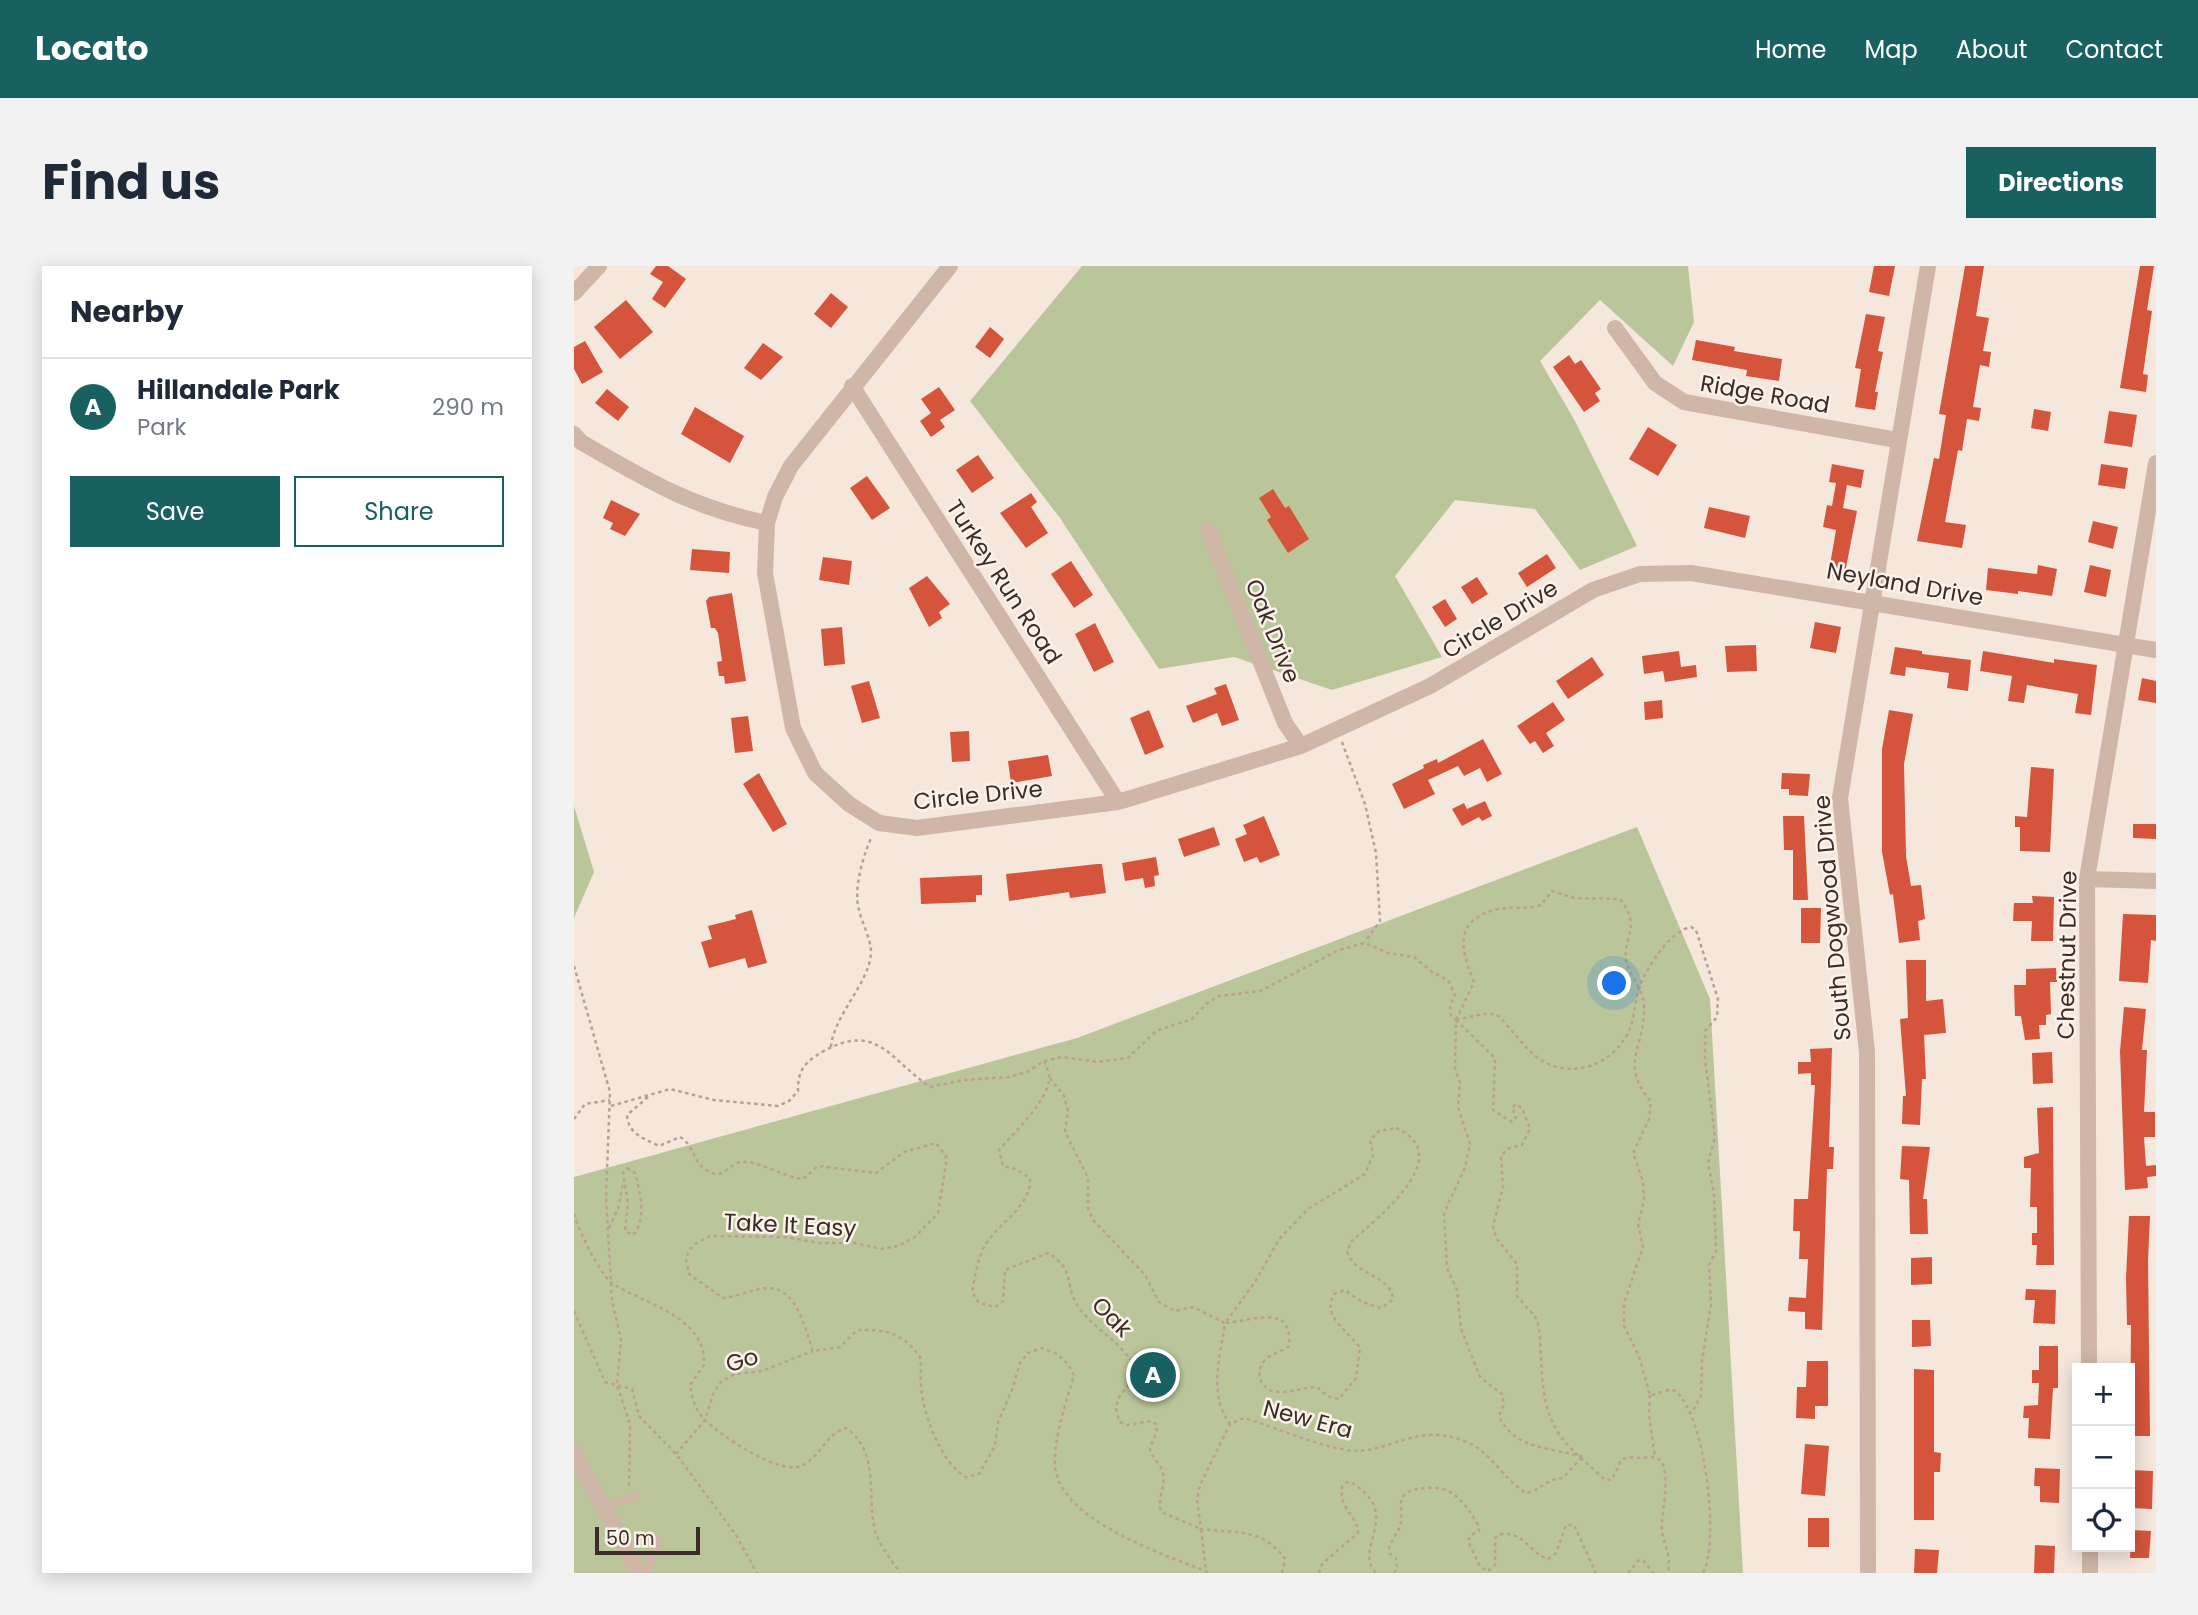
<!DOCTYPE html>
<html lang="en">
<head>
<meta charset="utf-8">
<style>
	:root { --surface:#fff; --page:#f2f2f3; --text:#1f2937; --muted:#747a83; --line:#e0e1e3; --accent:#186160 }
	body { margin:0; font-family:Poppins,sans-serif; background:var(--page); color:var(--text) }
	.controls { position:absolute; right:21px; bottom:21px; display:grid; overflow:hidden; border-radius:0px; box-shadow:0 4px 18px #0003 }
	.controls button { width:63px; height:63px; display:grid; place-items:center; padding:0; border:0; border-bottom:2px solid var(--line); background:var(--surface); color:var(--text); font:35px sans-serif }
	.scale { position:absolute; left:21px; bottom:18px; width:105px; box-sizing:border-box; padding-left:7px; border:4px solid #3a2c28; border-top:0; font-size:19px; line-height:24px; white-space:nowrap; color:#3a2c28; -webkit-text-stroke:5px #fcf2e9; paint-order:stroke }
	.you { position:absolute; left:1041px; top:718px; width:24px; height:24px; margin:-18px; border:5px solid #fff; border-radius:50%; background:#1a73e8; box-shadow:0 0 0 10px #1a73e833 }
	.badge { display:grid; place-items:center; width:46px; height:46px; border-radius:50%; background:var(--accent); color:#fff; font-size:23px; font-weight:700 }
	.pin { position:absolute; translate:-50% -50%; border:4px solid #fff; box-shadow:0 2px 7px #0006 }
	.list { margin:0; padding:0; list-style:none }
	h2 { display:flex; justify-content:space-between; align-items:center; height:91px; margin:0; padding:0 28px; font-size:30px }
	h2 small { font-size:23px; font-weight:400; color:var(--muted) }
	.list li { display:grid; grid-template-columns:46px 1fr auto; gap:21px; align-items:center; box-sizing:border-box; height:98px; padding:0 28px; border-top:2px solid var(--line) }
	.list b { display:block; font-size:26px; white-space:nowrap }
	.list p { margin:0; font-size:23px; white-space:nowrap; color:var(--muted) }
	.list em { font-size:23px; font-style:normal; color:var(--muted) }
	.actions { display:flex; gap:14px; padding:21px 28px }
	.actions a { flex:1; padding:16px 0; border:2px solid var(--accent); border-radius:0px; text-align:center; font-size:24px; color:var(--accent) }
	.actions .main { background:var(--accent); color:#fff }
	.icon { flex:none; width:38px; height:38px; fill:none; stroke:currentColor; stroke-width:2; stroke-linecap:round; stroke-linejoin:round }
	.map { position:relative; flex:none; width:1582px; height:1307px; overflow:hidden; border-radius:0px }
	header { display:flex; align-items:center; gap:42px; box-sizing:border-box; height:98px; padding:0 35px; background:var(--accent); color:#fff }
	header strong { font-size:33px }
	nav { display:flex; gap:38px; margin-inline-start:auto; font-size:24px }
	.intro { display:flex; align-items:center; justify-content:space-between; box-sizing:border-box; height:168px; padding:0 42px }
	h1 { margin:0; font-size:49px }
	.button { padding:18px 32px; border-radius:0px; background:var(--accent); color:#fff; font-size:24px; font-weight:700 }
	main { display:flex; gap:42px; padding:0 42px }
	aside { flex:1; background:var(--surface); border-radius:0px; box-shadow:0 4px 18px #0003 }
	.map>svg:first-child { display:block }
	.green { fill:#bac69a }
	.building { fill:#d4553b }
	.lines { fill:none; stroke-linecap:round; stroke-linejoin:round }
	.path { stroke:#bb9f90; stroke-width:2.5; stroke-dasharray:3.5 3.5; stroke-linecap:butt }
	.service { stroke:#cfb6a6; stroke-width:8 }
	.minor { stroke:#cfb6a6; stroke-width:16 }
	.labels { text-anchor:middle; stroke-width:5; stroke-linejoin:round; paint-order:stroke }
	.street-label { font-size:23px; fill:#3a2c28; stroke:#fcf2e9 }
</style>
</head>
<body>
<header>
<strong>Locato</strong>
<nav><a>Home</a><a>Map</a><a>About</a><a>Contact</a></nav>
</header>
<div class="intro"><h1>Find us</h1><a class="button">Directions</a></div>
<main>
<aside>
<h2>Nearby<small></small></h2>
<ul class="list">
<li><span class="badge">A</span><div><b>Hillandale Park</b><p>Park</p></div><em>290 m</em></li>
</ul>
<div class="actions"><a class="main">Save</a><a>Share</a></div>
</aside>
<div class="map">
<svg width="1582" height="1307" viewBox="0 0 1582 1307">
	<rect width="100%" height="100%" fill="#f5e7dc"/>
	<path class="green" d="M508 0H1114L1120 56 1099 100 1026 34 966 95 1001 155 1063 280 1006 304 961 243 881 234 821 310 868 391 758 424 660 391 585 403 486 252 396 135Z
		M0 540 20 606 0 652Z
		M1063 561 1136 733 1169 1307H0V911L503 772Z"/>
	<path class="building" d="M82 0H94L112 13 91 42 78 33 89 16 76 8Z
		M1300 0H1321L1315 30 1295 26Z
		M1391 0H1410L1402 50 1415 52 1409 85 1417 86 1415 101 1406 99 1399 141 1407 142 1405 155 1393 153 1388 185 1384 184 1371 256 1392 259 1388 282 1343 275 1360 192 1365 193 1372 149 1365 148Z
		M1566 0H1580L1573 44 1578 45 1569 108 1574 109 1572 126 1546 122Z
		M257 27 274 41 257 62 240 48Z
		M52 34 79 66 46 93 20 61Z
		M1292 48 1311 51 1304 85 1309 86 1301 126H1304L1301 144 1281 141 1287 103 1281 102Z
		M416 61 430 73 416 92 401 81Z
		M1122 74 1161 81 1160 85 1208 93 1205 115 1172 110 1173 104 1118 94Z
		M11 75 29 106 8 118 0 103V81Z
		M189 77 209 91 187 114 170 102Z
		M995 89 1001 98 1007 94 1027 123 1021 127 1026 135 1010 146 979 101Z
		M365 121 381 144 366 154 371 161 357 171 346 155 357 147 347 133Z
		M33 123 55 141 44 155 21 137Z
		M121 141 170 170 156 197 107 168Z
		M1460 143 1477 146 1474 165 1457 162Z
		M1535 145 1563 149 1558 181 1530 177Z
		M1074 161 1103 179 1084 210 1055 193Z
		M404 189 420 212 398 227 382 204Z
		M1258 198 1290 204 1287 222 1273 219 1269 242 1283 245 1270 312 1257 310 1259 299H1256L1262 264 1249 261 1253 239 1258 240 1262 217 1255 216Z
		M1527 198 1554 202 1551 223 1524 219Z
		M293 210 316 242 298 254 276 222Z
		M699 223 711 242 715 240 735 273 714 287 693 254 697 251 685 232Z
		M457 227 463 236 457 241 474 267 452 282 426 247Z
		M37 234 66 248 51 270 36 263 39 257 29 252Z
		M1135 241 1176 250 1171 272 1130 262Z
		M1519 255 1544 261 1539 283 1514 276Z
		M118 283 156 286 155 307 116 304Z
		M973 288 982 302 953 321 944 307Z
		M249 291 278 295 275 319 245 314Z
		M497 295 519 329 500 342 477 308Z
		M1464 299 1483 303 1478 330 1444 325V328L1412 324 1414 302 1463 308Z
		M1516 299 1537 304 1532 331 1510 326Z
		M353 310 376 338 365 346 368 352 355 361 335 322Z
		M903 311 914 328 898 338 887 321Z
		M158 327 172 415 151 418 150 410H145L143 396 148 395 144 367 141 362H137L132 335 135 331Z
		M871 333 883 353 871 361 858 341Z
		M1241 356 1267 361 1262 387 1236 382Z
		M521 357 540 396 520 406 501 368Z
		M268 361 271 398 250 400 247 363Z
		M1182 379 1183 405 1153 406 1151 380Z
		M1321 381 1348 385V388L1397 394 1394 425 1373 422 1375 407 1332 401 1331 410 1316 408Z
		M1105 385 1107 401 1122 399 1123 411 1091 416 1089 405 1070 408 1068 390Z
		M1409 385 1480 397V393L1523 399 1517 449 1501 447 1504 428 1453 419 1450 437 1434 435 1438 410 1406 405Z
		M1018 391 1030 409 994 433 982 415Z
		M1568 412 1582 415V437L1564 434Z
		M295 415 306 452 288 457 277 420Z
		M652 418 665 454 648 460 643 447 619 457 612 440 643 428 640 422Z
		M1088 434 1089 452 1071 454 1070 436Z
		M979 436 991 454 972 467 980 480 969 487 961 475 956 478 943 460Z
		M575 444 590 481 571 489 556 452Z
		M1315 444 1339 448 1330 498 1332 590 1337 620 1347 619 1351 653 1344 655 1346 674 1325 677 1319 628 1316 629 1308 586V483Z
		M174 450 179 485 161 487 157 452Z
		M395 465 396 495 378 496 376 466Z
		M909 473 928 508 913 516 906 502 890 510 884 500 854 514 861 528 830 543 818 518 850 502 849 499 863 493 864 497Z
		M474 489 478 510 437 517 434 495Z
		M1457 501 1480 503 1476 586 1446 585V561H1441V550L1453 551Z
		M185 507 213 558 199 566 169 518Z
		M1208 507 1236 508 1234 530 1215 529V523H1207Z
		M911 535 918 550 908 555 905 551 888 560 878 543 890 537 893 543Z
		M690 550 706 589 686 597 683 591 670 596 661 573 673 568 669 559Z
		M1209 550H1230L1234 634H1219V584H1210Z
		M1559 558H1582V573L1559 572Z
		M640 561 646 579 610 591 604 573Z
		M582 591 585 609 580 610 581 620 571 622 569 612 551 615 548 597Z
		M523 598H528L532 627 496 632 495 626 435 635 432 608Z
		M408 609V629H402V636L347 638 346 612Z
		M1458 630 1480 631 1479 675H1457L1458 655H1439L1440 637H1459Z
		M1227 642H1247L1246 677H1227Z
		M178 644 193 697 174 702 171 692 135 702 127 676 138 673 134 660 162 653 161 649Z
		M1549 648 1582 649V675L1577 674 1574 717 1545 715Z
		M1332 694H1352V735L1369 733 1372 767 1350 769 1352 813H1348L1346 859 1328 858 1329 830H1332L1326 753 1334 752Z
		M1482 702 1483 716H1476L1477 748 1472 749V759H1465L1466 773 1451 774 1447 750H1441L1440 719H1452V703Z
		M1550 741 1572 743 1568 784H1573L1570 846H1581V871H1570L1572 900 1582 899V910L1573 911 1574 922 1551 924 1546 785Z
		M1258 782 1255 881H1260L1259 903H1253L1248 1064 1231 1063V1046L1214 1045 1215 1031 1232 1032 1234 993H1225L1226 965H1219L1220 933H1234L1241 819H1237V807L1224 808V796H1237L1236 783Z
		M1478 786 1479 817 1459 818 1458 787Z
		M1479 841 1480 999H1462L1463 979H1458V967H1463V941H1456L1457 902H1450V891L1465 887 1463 842Z
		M1328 880 1356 881 1349 933H1353L1354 968H1336L1335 914 1326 913Z
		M1555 950H1576L1574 994 1576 1170H1556L1557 1059H1553L1552 1012Z
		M1358 991V1018L1337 1019V992Z
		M1452 1023 1482 1024 1481 1058 1459 1057 1461 1034H1451Z
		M1338 1054H1356L1357 1080 1338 1081Z
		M1465 1080H1484V1122H1479L1476 1173 1454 1172 1455 1152H1449L1450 1140 1464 1139 1465 1117H1458V1104H1465Z
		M1233 1095H1254V1140H1241V1153L1222 1152 1223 1121H1232Z
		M1340 1103 1360 1104V1186L1367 1187 1366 1206H1360V1254H1340Z
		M1231 1178 1255 1180 1251 1230 1227 1228Z
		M1461 1202 1486 1203 1485 1237 1466 1236V1220H1460Z
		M1556 1204 1579 1205 1578 1243 1557 1242Z
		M1234 1252H1255V1281H1234Z
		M1557 1264 1577 1265 1575 1292H1556Z
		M1461 1279 1481 1280 1480 1307H1460Z
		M1341 1283 1365 1284 1363 1307H1340Z"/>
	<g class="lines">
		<path class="path" d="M768 476 791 538 802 587 806 655 791 676
			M0 700 36 826 32 931 38 1035 47 1073 43 1119 56 1158 55 1222
			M882 754 900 716C887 684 878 654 924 643 938 640 953 644 967 639L978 625 1000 632 1046 633C1068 660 1049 671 1052 694 1055 710 1069 722 1070 739 1072 782 1044 796 1077 836L1075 853 1059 887 1069 915 1070 934 1064 958 1069 981 1050 1037V1060L1065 1090 1076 1129C1084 1129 1094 1121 1101 1125 1131 1146 1146 1276 1129 1307
			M882 754 908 748H922C938 762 950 783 967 794 998 813 1037 800 1054 767 1061 754 1060 735 1066 720 1073 701 1096 665 1117 661L1122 664 1144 733 1143 751 1131 765V793L1141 871 1134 897 1140 928 1142 985 1135 999 1137 1038 1128 1095 1127 1129 1118 1147
			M882 754 921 792 919 844 938 856 942 851 938 841 943 838 949 844 956 863 948 879 933 883 927 891 929 921 919 960 922 972 943 998V1030L962 1052 965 1062C969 1099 964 1139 987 1171 998 1186 1016 1199 1030 1213L1037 1214C1050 1194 1041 1190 1067 1192 1072 1192 1078 1190 1083 1192 1100 1200 1086 1251 1088 1265 1091 1284 1097 1286 1094 1307
			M257 781C260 748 296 717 297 686 297 673 288 657 285 644 279 623 289 590 298 570
			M470 795C472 799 475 806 475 811 476 833 439 868 425 884L429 900 442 903 456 912C457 943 422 957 409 983 403 997 401 1011 398 1026L405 1037 421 1041 429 1035 431 1004 474 987C501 1004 490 1014 502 1037 515 1060 546 1074 561 1101 559 1126 533 1128 546 1156L553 1159 577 1155 582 1158 583 1164 576 1183C578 1192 587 1198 589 1207 592 1221 583 1231 587 1246L627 1263 632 1305
			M476 812 490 830 494 845 491 866 514 912V943L520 955 571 1009 585 1036 601 1045 619 1041 651 1057C646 1092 634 1128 656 1158
			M74 831 53 849C54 868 69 872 85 880L106 871C120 879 119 896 132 904 148 915 153 900 166 896 182 893 211 912 229 913L244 900 302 907 330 886 362 877 373 892 364 947 341 971 324 980 307 983 281 977H245L212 971 136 970 121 978 115 985 112 993 115 1008 149 1032C164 1030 179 1023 193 1022 223 1021 231 1063 239 1085L266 1081 283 1064C312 1063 329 1067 346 1091 348 1101 346 1109 347 1119 348 1146 368 1199 392 1211L405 1208 421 1180 424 1156 438 1124 446 1097 454 1087 468 1082 483 1088 494 1098 500 1109C492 1138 480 1169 481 1198 483 1255 593 1289 636 1307
			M37 840 96 823 140 834 204 840 215 835 224 825C224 804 230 797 248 786 303 755 315 793 356 821L389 814 435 811 453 806 470 795 488 791 523 796 554 792 582 765 618 753 632 738 645 730 686 725 765 684 791 677 814 687 840 691 858 706 874 714 881 729 876 740 877 750 882 754 881 802 886 817 884 841 896 878 891 902 870 947 873 1002 883 1024 887 1063 906 1111 928 1128 930 1138 925 1150C942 1185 974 1180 1008 1191
			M0 853 11 838 36 834
			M822 862C885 890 802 953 778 975L773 985C779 1010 817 1008 819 1033L808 1042C793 1039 783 1034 771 1024L760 1028C747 1051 774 1064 786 1082L782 1112 765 1133 753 1130 743 1121C730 1121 717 1127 704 1126 686 1125 680 1106 691 1094 698 1087 708 1086 715 1080 720 1036 677 1055 651 1057L681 1016 706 972 734 943 791 908 799 889 796 874 805 865Z
			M53 902 61 907C66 925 73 954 59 969L51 965 54 937 49 906Z
			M0 948C4 963 27 1011 39 1018 71 1038 133 1051 130 1099L116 1119C118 1132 121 1144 131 1154 147 1170 205 1209 227 1200 247 1191 251 1168 272 1162 307 1187 292 1229 301 1264 304 1279 318 1294 326 1307
			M35 962 45 940 49 916
			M0 1045 31 1116 58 1123 65 1150 102 1188 162 1269 183 1307
			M1076 1129 1075 1149 1081 1191
			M102 1188 131 1154 140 1126 148 1115 161 1108 188 1105 239 1085
			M708 1307 711 1293C689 1262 661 1267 627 1263L623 1234 626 1219 656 1158 670 1152C704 1162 737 1178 773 1184 815 1190 842 1153 895 1177 917 1187 930 1214 952 1227 968 1224 969 1214 989 1212L1008 1191
			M745 1307 748 1298 784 1267C784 1249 765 1245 768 1221L773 1216C782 1217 785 1222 792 1228 819 1255 781 1285 802 1307
			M820 1307 823 1303 822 1292 816 1288 815 1281 827 1259V1233C833 1224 841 1223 851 1222 880 1219 890 1237 905 1260V1265L897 1269 894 1275 906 1301 914 1305 921 1299V1272L927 1268C951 1266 955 1287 974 1293L982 1287 992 1259H1000L1022 1307
			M1054 1307 1065 1294 1070 1295 1079 1307"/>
		<path class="service" d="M30 1241 63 1230
			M73 1307 84 1274"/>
		<path class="minor" d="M376 0 217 200 201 231 193 257 191 307 219 462 241 507 275 538 305 557 343 562 544 536 727 480 856 420 1019 324 1066 308 1117 307 1582 384
			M0 27 25 0
			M1041 62 1081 117 1110 136 1323 174
			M278 120 544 536
			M0 168 7 176C71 213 118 242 193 257
			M634 264 711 457 727 480
			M1513 613 1582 615
			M1515 1102 1513 613 1582 197
			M0 1187 65 1307
			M1516 1281V1307
			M1294 1307 1293 786 1266 532 1354 0"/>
	</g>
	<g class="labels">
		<g class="street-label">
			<text transform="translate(1191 128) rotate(10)" y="8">Ridge Road</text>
			<text transform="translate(430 316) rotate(57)" y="8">Turkey Run Road</text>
			<text transform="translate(1331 318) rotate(10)" y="8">Neyland Drive</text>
			<text transform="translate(926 353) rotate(-31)" y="8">Circle Drive</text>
			<text transform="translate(699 365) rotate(68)" y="8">Oak Drive</text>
			<text transform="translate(404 529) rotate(-6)" y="8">Circle Drive</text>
			<text transform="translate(1258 652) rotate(-95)" y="8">South Dogwood Drive</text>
			<text transform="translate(1493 689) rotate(-89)" y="8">Chestnut Drive</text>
			<text transform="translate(216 959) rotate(3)" y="8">Take It Easy</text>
			<text transform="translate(538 1051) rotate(45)" y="8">Oak</text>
			<text transform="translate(168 1094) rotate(-17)" y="8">Go</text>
			<text transform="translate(734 1153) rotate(15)" y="8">New Era</text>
		</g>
	</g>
</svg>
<div class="controls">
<button>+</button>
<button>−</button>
<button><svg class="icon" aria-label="locate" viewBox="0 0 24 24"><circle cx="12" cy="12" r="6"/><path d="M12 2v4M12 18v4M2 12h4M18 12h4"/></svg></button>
</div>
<div class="scale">50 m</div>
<div class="you"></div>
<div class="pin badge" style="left:579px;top:1109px">A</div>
</div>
</main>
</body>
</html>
